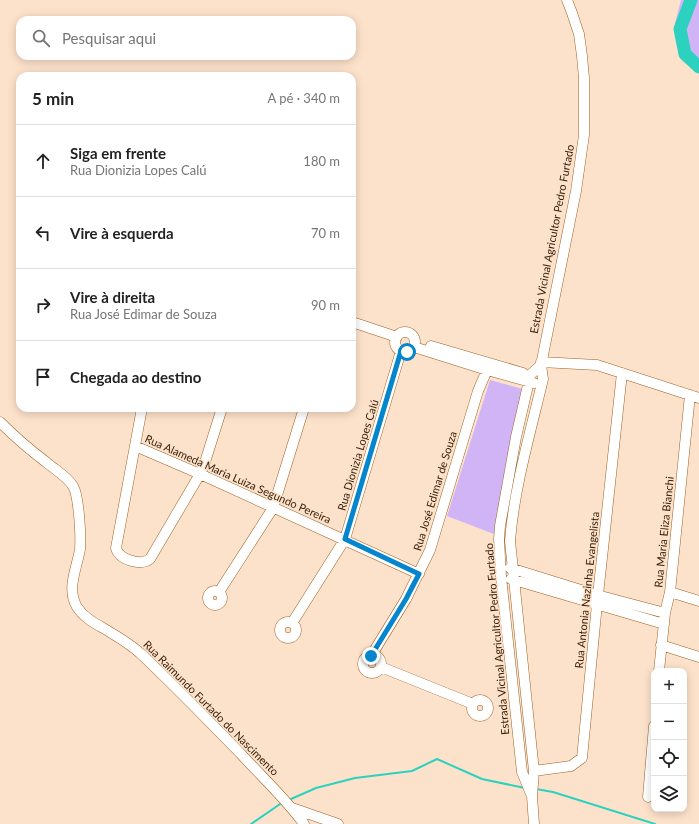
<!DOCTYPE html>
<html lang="pt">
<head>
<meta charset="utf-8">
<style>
	:root { --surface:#fff; --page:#f2f2f2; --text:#222; --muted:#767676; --line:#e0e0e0 }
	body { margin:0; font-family:Lato,sans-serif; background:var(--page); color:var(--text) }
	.controls { position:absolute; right:12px; bottom:12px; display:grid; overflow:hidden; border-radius:8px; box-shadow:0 2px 10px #0003 }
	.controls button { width:36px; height:36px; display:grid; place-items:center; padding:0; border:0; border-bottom:1px solid var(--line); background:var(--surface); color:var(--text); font:20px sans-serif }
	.stop { position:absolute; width:12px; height:12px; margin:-9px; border:3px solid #0585cd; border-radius:50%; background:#fff }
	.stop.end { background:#0585cd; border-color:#fff; box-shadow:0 1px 4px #0008 }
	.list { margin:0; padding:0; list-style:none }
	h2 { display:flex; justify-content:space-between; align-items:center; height:52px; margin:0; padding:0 16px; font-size:17px }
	h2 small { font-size:13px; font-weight:400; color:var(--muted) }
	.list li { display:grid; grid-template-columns:26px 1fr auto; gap:12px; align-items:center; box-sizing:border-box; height:72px; padding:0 16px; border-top:1px solid var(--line) }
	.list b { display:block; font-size:15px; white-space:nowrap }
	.list p { margin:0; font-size:13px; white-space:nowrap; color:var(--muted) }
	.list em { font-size:13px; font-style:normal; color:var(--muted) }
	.icon { flex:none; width:22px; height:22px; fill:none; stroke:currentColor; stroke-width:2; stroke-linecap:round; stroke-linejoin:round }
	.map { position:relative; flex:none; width:699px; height:824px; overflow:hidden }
	.search { position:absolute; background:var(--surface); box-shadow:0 2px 10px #0003; left:16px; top:16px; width:340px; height:44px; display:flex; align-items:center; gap:10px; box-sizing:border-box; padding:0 14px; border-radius:12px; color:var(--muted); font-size:15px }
	.panel { position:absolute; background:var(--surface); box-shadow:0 2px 10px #0003; left:16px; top:72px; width:340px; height:340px; border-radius:12px }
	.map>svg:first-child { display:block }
	.green { fill:#d0b4f6 }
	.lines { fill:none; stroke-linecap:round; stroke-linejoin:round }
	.stream { stroke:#2dd1bf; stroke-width:2 }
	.river { stroke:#2dd1bf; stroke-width:13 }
	.minor-casing { stroke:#9c6122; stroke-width:11 }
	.minor { stroke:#fff; stroke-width:10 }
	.route { stroke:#0585cd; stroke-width:5 }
	.labels { text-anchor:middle; stroke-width:3; stroke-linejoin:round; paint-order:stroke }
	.street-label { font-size:11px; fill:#341c03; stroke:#fde2cb }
</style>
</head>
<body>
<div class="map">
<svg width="699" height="824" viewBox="0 0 699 824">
	<rect width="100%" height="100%" fill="#fde2cb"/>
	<path class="green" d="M681 0H699V73L683 61 675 23Z
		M490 380 526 390 499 536 447 516Z"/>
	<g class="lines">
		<path class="stream" d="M536 789 553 792 655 824
			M291 799 316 788 355 778 412 771 437 759 482 779 525 788
			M251 824 283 802"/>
		<path class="river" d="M691 0 680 29 685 54 699 67"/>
		<defs>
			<path id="minor" d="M352 322 397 337
				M395 342a10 10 0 1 1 20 0a10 10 0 1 1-20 0Z
				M431 346 523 373
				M414 347 487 370 534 383
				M541 362 597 365 699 398
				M142 408 116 548C119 560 141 566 150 559L200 474 205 462 222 408
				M0 422C14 436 30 450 46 462 55 470 66 475 73 486 79 496 81 536 80 549 77 568 66 589 77 607 85 620 101 626 113 634 123 640 132 646 140 653 175 686 208 720 241 754 262 777 286 799 304 824
				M135 446 200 474 419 574
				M510 568 597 595 665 613
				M511 579 664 624
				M208 598a7 7 0 1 1 14 0a7 7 0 1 1-14 0Z
				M219 592 273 508 304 408
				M670 592 699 601
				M280 630a8 8 0 1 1 16 0a8 8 0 1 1-16 0Z
				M292 623 345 539 401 351
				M661 645 699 657
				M363 664a9 9 0 1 1 18 0a9 9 0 1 1-18 0Z
				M371 656 406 599 430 550 478 391 487 370
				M381 667 473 704
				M659 671 665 613 670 592 690 395
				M472 708a8 8 0 1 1 16 0a8 8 0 1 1-16 0Z
				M534 771 571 766 582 758 597 604 622 373
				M531 794 522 772 501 577 499 539 500 526 516 437 529 381 530 375 541 365
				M648 797 654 726
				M292 808 338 824
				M534 824 532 796 534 771 510 541C514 488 531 430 543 379L541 365 576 191 584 135V78L582 56 579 34 572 13 567 0"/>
		</defs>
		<use href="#minor" class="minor-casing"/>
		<use href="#minor" class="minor"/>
	</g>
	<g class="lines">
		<path class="route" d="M371 656 406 599 419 574 345 539 401 351 407 352"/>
	</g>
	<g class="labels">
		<g class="street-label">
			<text transform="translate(552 239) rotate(-79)" y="4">Estrada Vicinal Agricultor Pedro Furtado</text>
			<text transform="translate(358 455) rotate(-73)" y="4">Rua Dionizia Lopes Calú</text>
			<text transform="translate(238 479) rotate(24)" y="4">Rua Alameda Maria Luiza Segundo Pereira</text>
			<text transform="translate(435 491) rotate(-73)" y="4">Rua José Edimar de Souza</text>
			<text transform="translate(664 532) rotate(-84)" y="4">Rua Maria Eliza Bianchi</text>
			<text transform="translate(587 590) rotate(-84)" y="4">Rua Antonia Nazinha Evangelista</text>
			<text transform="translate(497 639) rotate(-95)" y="4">Estrada Vicinal Agricultor Pedro Furtado</text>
			<text transform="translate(211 708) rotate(45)" y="4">Rua Raimundo Furtado do Nascimento</text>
		</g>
	</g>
</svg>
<div class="controls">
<button>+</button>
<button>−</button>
<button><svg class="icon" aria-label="locate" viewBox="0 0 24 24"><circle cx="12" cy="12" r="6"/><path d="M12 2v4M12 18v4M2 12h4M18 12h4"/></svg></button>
<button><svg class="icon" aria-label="layers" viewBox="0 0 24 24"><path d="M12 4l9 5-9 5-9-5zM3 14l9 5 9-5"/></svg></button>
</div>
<div class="stop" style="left:407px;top:352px"></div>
<div class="stop end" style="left:371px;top:656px"></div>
<div class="search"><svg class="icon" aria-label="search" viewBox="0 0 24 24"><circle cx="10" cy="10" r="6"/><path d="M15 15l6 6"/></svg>Pesquisar aqui</div>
<section class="panel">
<h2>5 min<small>A pé · 340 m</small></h2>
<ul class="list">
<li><svg class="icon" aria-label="ahead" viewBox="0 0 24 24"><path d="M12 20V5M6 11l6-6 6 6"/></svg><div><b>Siga em frente</b><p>Rua Dionizia Lopes Calú</p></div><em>180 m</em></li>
<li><svg class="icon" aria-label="left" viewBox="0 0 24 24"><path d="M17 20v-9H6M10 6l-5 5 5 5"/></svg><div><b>Vire à esquerda</b></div><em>70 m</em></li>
<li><svg class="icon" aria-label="right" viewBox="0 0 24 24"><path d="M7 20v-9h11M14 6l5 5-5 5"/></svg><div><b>Vire à direita</b><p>Rua José Edimar de Souza</p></div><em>90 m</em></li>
<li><svg class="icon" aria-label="arrive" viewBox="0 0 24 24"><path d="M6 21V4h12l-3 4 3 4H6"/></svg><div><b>Chegada ao destino</b></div></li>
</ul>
</section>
</div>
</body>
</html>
